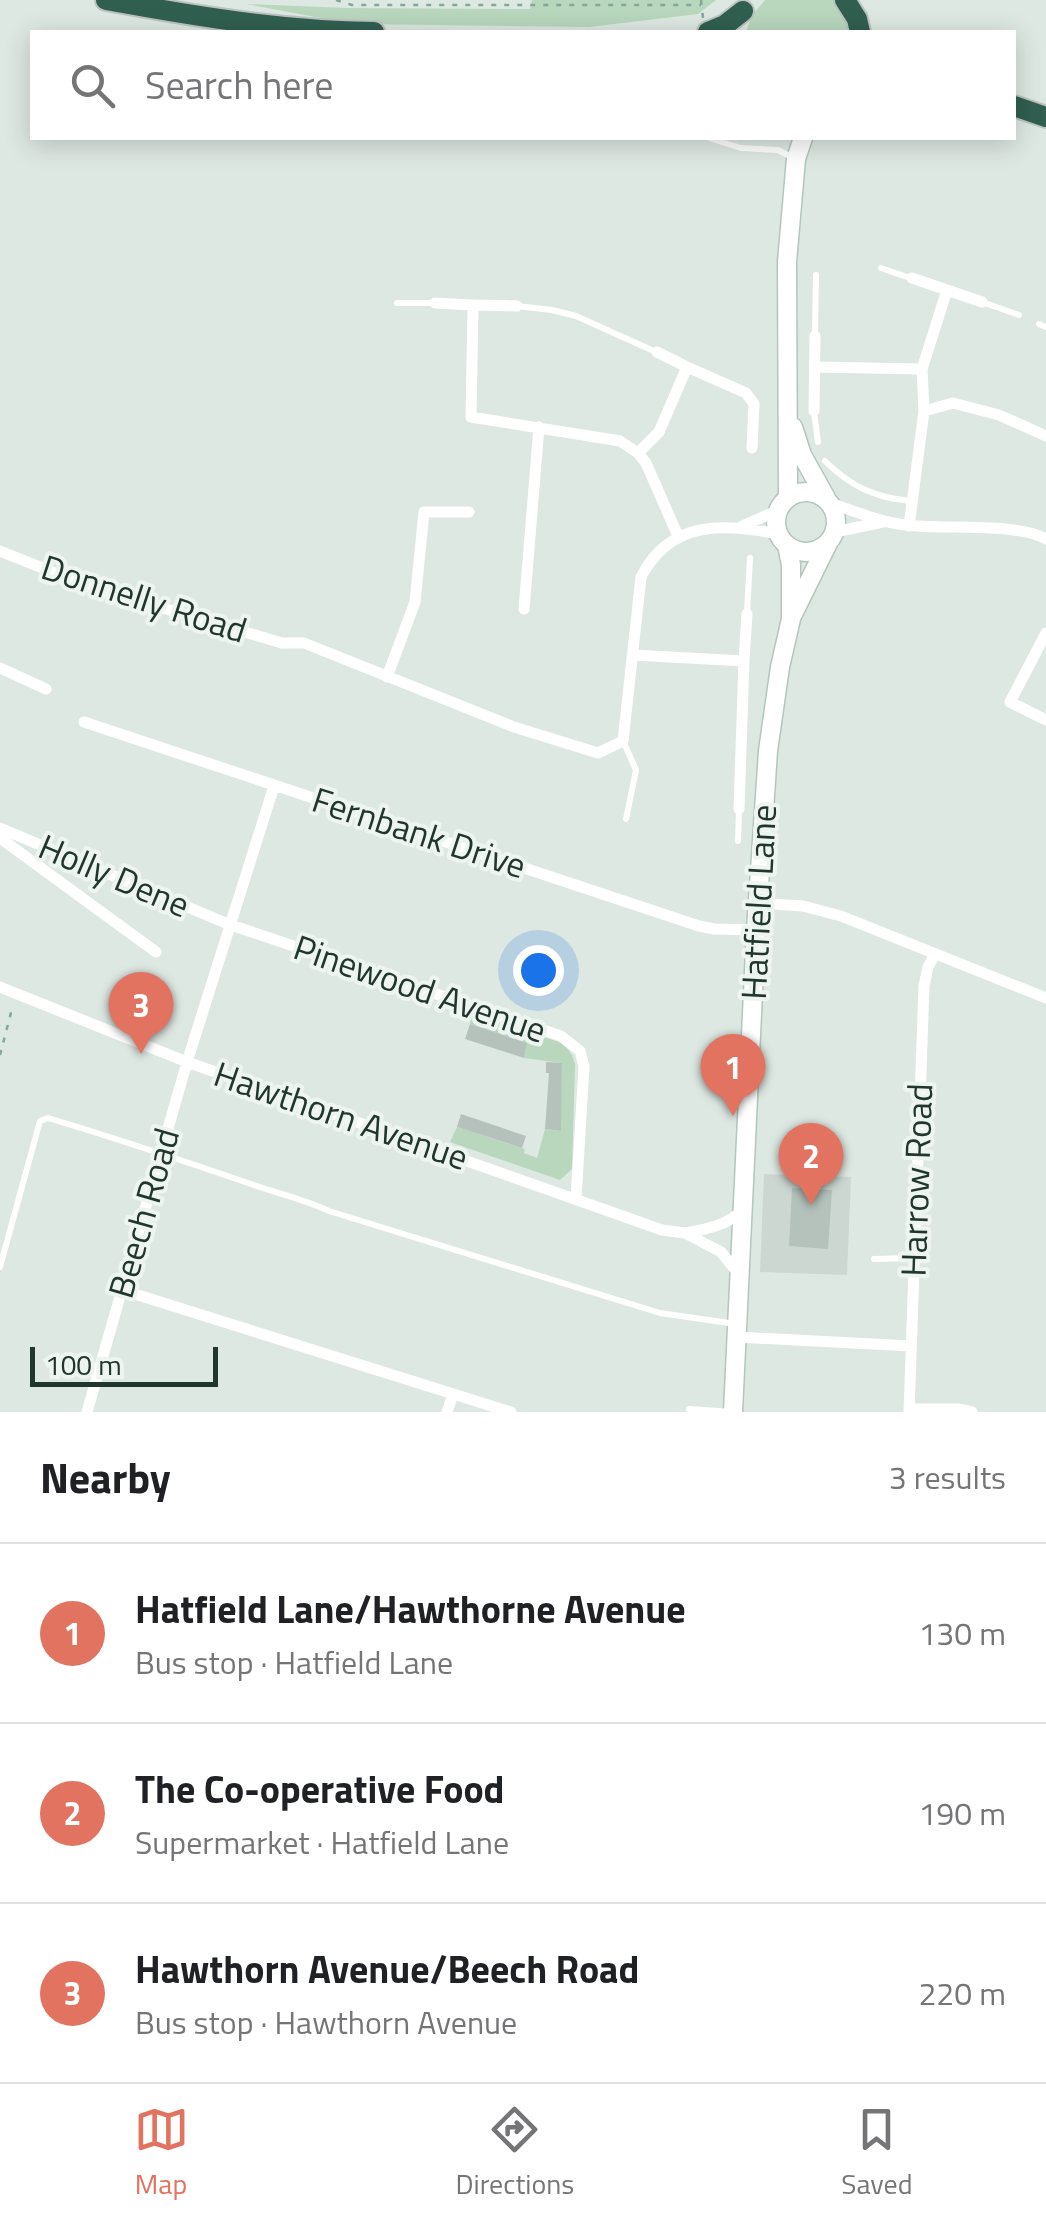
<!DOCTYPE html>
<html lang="en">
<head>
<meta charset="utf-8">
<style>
	:root { --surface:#fff; --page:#f6f6f6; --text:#202124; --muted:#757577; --line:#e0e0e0; --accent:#e37361 }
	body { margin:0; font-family:"Titillium Web",sans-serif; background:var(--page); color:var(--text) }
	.scale { position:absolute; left:30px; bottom:25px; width:188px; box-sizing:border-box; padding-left:10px; border:5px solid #21362e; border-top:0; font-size:28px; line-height:35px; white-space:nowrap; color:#21362e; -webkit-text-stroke:8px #eef5f1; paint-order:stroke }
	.you { position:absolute; left:538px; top:970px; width:35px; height:35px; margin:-25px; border:8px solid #fff; border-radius:50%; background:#1a73e8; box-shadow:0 0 0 15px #1a73e833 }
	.badge { display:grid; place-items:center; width:65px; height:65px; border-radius:50%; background:var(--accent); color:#fff; font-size:32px; font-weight:700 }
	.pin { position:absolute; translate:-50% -82px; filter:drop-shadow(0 2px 5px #0008) }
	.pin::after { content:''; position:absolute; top:52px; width:35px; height:30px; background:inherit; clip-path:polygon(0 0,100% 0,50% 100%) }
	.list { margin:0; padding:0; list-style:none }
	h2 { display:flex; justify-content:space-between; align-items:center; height:130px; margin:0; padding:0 40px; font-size:42px }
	h2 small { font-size:32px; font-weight:400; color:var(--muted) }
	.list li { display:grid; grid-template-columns:65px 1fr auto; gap:30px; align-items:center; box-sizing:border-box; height:180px; padding:0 40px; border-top:2px solid var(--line) }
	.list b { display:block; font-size:38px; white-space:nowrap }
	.list p { margin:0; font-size:32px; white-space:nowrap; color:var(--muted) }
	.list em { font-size:32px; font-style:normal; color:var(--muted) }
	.icon { flex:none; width:55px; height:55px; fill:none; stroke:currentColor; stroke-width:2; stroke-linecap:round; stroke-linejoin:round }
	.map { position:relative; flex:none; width:1046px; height:1412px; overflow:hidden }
	.search { position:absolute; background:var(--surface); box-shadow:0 5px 25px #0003; left:30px; right:30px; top:30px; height:110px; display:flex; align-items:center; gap:25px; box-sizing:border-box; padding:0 35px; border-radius:0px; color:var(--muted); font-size:38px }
	.sheet { height:670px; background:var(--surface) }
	nav { display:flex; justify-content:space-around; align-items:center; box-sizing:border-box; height:140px; border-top:2px solid var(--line); background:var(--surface); font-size:28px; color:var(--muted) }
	nav a { display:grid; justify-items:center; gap:5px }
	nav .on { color:var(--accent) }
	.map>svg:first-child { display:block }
	.built { fill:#ccd7d1 }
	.green { fill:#b8d7bd }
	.building { fill:#b4c2bb }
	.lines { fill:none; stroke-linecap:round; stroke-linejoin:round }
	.secondary-casing { stroke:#b2c6bd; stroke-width:21 }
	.highway-casing { stroke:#bcc3c0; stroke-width:24 }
	.path { stroke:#81a898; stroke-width:2.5; stroke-dasharray:5 8; stroke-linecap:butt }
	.lane { stroke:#fff; stroke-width:6 }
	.street { stroke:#fff; stroke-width:11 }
	.secondary { stroke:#fff; stroke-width:18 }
	.highway { stroke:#305f50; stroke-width:20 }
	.labels { text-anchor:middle; stroke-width:8; stroke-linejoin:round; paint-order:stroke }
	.street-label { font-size:35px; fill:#21362e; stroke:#eef5f1 }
</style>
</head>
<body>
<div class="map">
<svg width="1046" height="1412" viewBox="0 0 1046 1412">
	<rect width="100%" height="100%" fill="#dee8e2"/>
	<path class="built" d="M764 1174 851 1177 847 1275 760 1272Z"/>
	<path class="green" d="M532 0H716L698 14 589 27 353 24 246 4 347 8 530 9Z
		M765 0H833L843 10 852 32H746L752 15Z
		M473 1014 559 1042C568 1048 572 1053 575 1064L572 1169 560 1180 450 1142 457 1127 525 1149 524 1153 537 1158 545 1129 560 1131 562 1063 524 1058 527 1043 470 1024Z"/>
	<path class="building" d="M470 1024 527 1043 524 1058 465 1039Z
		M546 1062 562 1063 561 1131 545 1129 549 1073H546Z
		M461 1114 526 1136 522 1148 457 1127Z
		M792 1188 832 1190 828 1249 789 1246Z"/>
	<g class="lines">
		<defs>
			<path id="secondary" d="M793 427 802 455 826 498
				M776 522a30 30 0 1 1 60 0a30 30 0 1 1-60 0Z
				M788 498 787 262 796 159 803 138
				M793 614 828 543
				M733 1412 756 930 768 751 780 667 791 619V565L787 545"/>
			<path id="highway" d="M106 0C194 16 283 31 374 32
				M845 0 857 19 860 32
				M708 32 725 25 743 11
				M1014 106 1046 117"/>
		</defs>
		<use href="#secondary" class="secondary-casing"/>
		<use href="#highway" class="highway-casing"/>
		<path class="path" d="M336 0 352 5H701
			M701 0 703 18
			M0 1055 13 1005"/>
		<path class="lane" d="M709 138 741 148 778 150 794 158
			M881 268 910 278
			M982 302 1019 315
			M397 303H434
			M517 306 552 310 576 316 656 352
			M1039 324 1046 327
			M815 334 816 275
			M814 412 818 442
			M825 461C850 486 875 498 911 501
			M747 612 750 558
			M624 743 636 770 626 819
			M738 841 739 810
			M874 1259 913 1258
			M0 1267 40 1121 48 1118C115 1138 181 1160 248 1183 275 1193 302 1198 329 1211L660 1313 736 1324
			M689 1409 732 1412"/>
		<path class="street" d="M912 278 982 302
			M435 303 473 305
			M517 306 473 305 471 417 620 441 638 453 646 463 678 536
			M657 352 687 367
			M815 367 922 369
			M814 411 815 336
			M924 411 953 403 999 415 1046 436
			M638 453 659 432 687 367 746 393 754 404 752 448
			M830 503C855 511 879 522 905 525 944 530 1015 522 1046 539
			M909 526 924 411 922 369 947 290
			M740 527 779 510
			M835 532 883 522
			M0 551 88 586 282 643H304L514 727 598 753 623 741 641 577C671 519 723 524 779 534
			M524 609 539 427
			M1046 633 1010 702 1046 720
			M633 655 744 661 747 614
			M0 668 46 689
			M387 677 415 602 424 512H469
			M84 722 699 926 714 929 756 930
			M739 809 744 661
			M0 828 228 924 561 1036 580 1051 584 1066 576 1199
			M0 838 156 952
			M758 903 803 906 841 916 1046 998
			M0 987 187 1062 662 1230 685 1233
			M738 1273 721 1252 685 1233C707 1229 726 1226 743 1210
			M122 1290 511 1412
			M736 1337 911 1346
			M909 1409H958L972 1412
			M87 1412 187 1062 274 786
			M447 1412 453 1394
			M909 1412 924 986 928 967 935 954"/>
		<use href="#secondary" class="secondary"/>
		<use href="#highway" class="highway"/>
	</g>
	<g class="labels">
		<g class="street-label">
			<text transform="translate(144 599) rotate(18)" y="12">Donnelly Road</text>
			<text transform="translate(419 833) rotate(18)" y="12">Fernbank Drive</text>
			<text transform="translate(114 876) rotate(23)" y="12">Holly Dene</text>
			<text transform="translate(759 902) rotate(-87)" y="12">Hatfield Lane</text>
			<text transform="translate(420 989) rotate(19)" y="12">Pinewood Avenue</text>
			<text transform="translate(341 1116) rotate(19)" y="12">Hawthorn Avenue</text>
			<text transform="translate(917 1180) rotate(-88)" y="12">Harrow Road</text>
			<text transform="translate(144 1213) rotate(-74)" y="12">Beech Road</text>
		</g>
	</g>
</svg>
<div class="scale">100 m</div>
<div class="you"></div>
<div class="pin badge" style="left:733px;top:1116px">1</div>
<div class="pin badge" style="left:811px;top:1205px">2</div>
<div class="pin badge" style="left:141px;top:1054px">3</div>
<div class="search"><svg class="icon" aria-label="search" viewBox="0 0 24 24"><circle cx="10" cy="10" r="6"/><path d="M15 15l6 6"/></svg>Search here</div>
</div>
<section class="sheet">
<h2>Nearby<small>3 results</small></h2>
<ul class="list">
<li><span class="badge">1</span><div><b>Hatfield Lane/Hawthorne Avenue</b><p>Bus stop · Hatfield Lane</p></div><em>130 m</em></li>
<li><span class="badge">2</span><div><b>The Co-operative Food</b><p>Supermarket · Hatfield Lane</p></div><em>190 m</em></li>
<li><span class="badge">3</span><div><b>Hawthorn Avenue/Beech Road</b><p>Bus stop · Hawthorn Avenue</p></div><em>220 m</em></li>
</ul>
</section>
<nav>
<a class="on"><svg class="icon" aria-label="map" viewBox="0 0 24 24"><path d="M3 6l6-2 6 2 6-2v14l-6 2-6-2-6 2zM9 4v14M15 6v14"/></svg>Map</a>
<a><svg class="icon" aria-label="directions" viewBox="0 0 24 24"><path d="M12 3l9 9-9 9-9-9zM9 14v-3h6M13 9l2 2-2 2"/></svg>Directions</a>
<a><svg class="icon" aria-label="saved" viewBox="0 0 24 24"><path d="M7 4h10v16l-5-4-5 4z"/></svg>Saved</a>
</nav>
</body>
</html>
